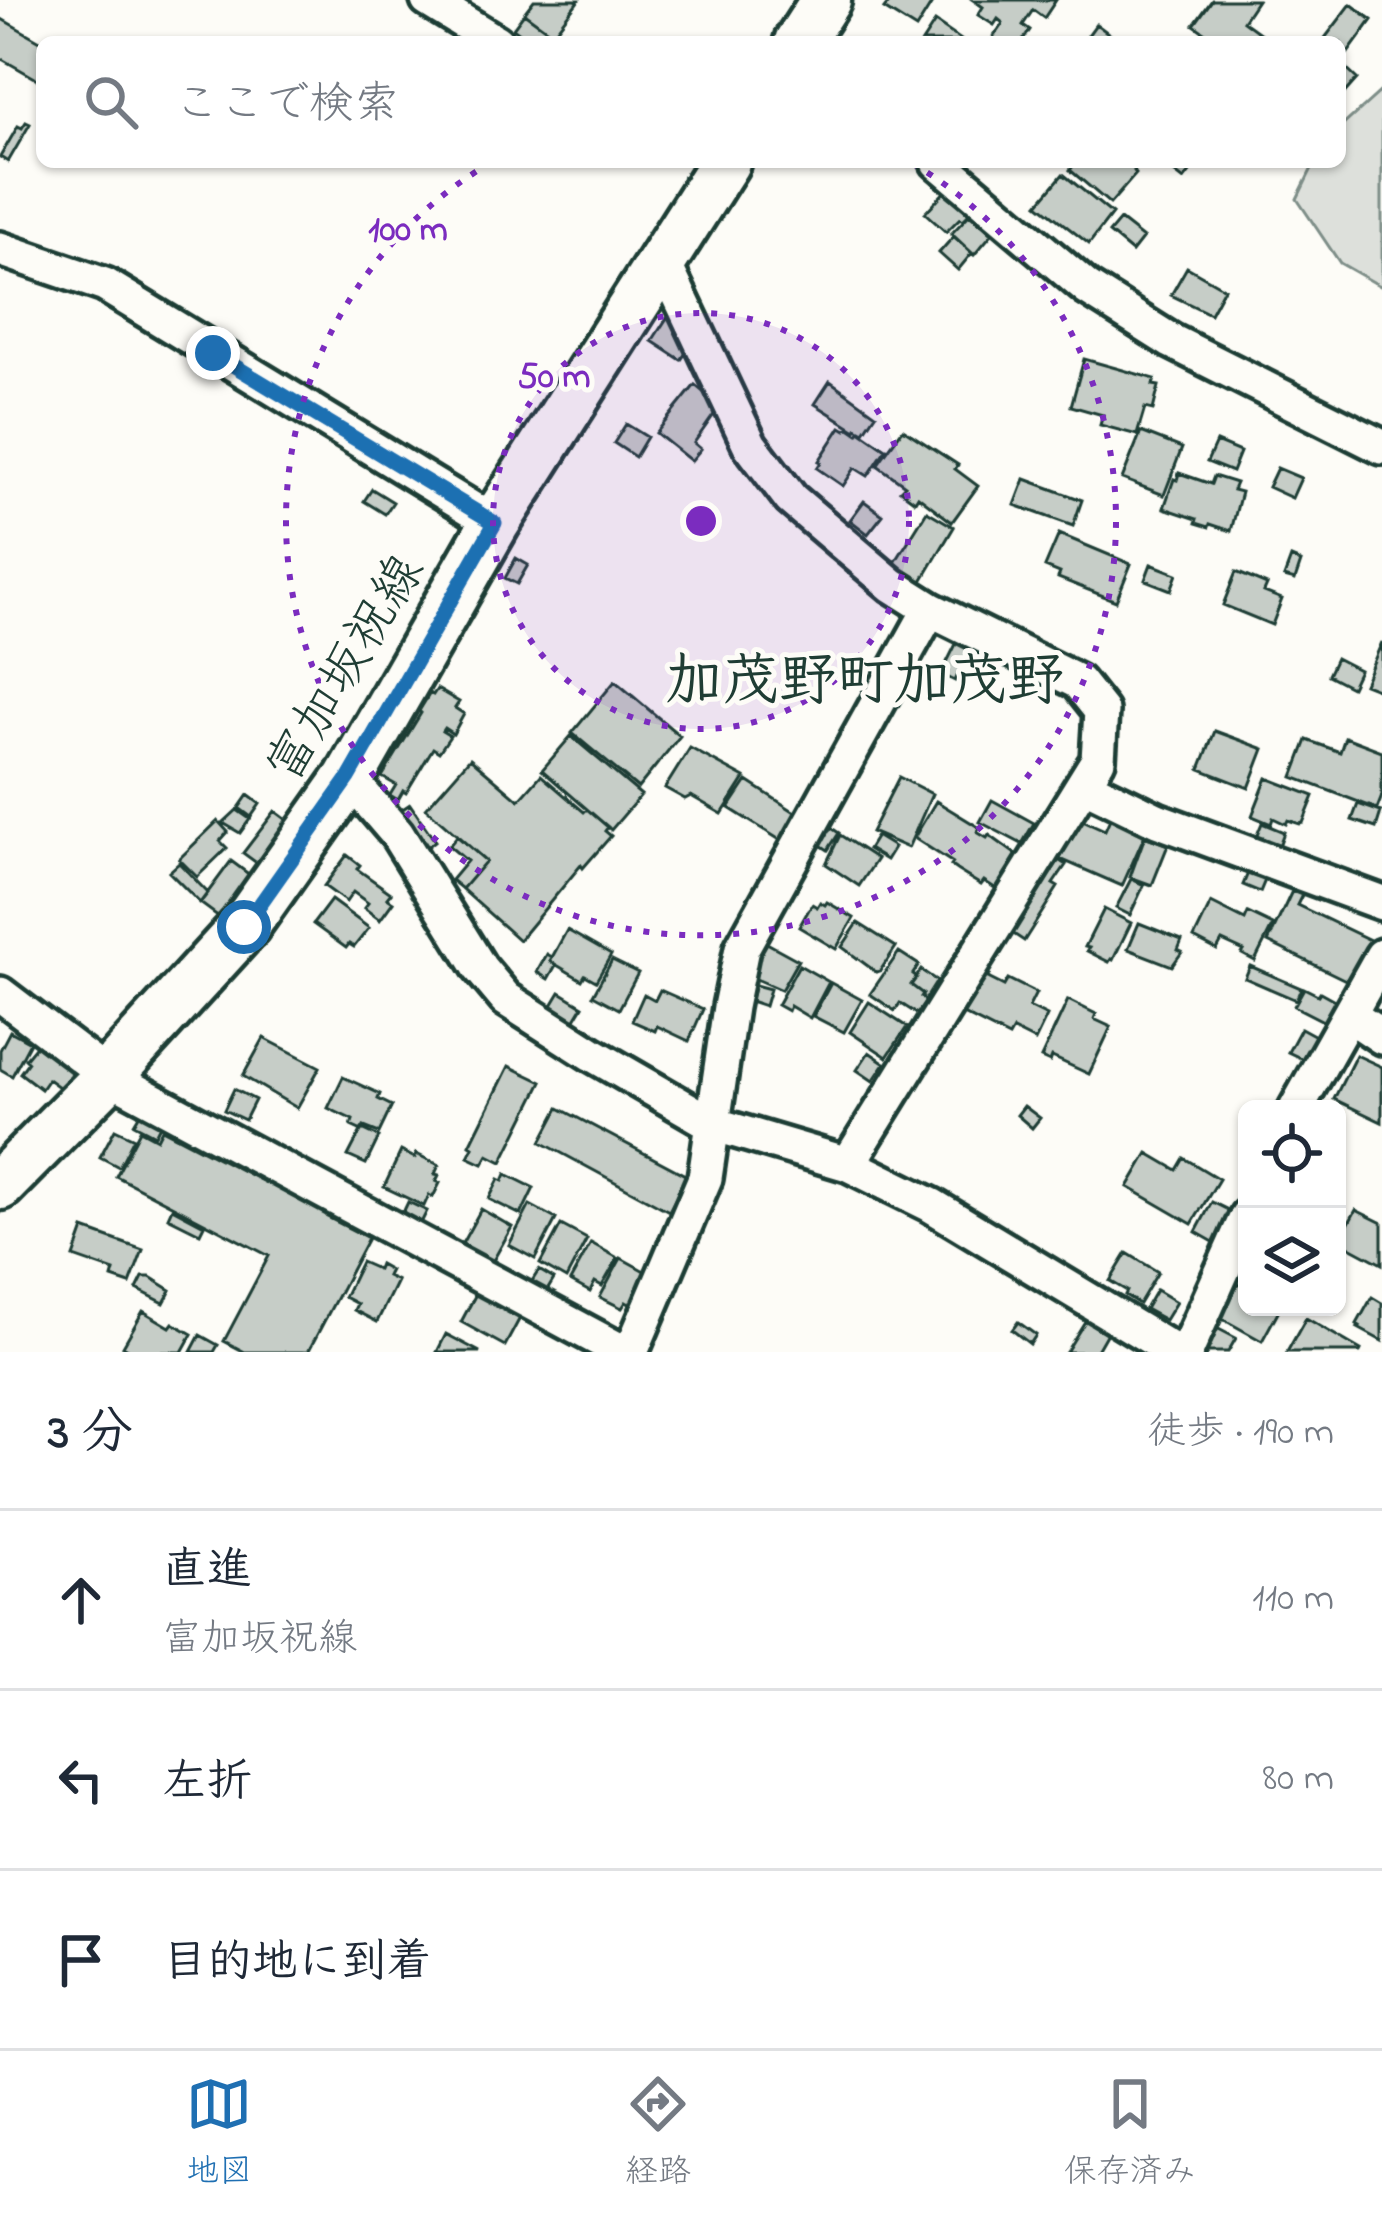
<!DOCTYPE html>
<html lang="ja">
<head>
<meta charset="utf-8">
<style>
	:root { --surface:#fff; --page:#f2f2f3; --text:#1f2937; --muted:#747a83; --line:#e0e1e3; --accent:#1f6fb2 }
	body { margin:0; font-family:"Indie Flower","Klee One",sans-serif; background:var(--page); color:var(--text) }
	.controls { position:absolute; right:36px; bottom:36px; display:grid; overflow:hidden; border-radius:18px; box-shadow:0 3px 9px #0004 }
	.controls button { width:108px; height:108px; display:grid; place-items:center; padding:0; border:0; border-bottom:3px solid var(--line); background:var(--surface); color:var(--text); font:60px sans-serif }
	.stop { position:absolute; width:36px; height:36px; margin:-27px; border:9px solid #1f6fb2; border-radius:50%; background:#fff }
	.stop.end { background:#1f6fb2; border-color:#fff; box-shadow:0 3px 12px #0008 }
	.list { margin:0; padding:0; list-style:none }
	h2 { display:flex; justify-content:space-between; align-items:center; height:156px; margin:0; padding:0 48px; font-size:51px }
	h2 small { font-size:39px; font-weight:400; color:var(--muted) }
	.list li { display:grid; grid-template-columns:78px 1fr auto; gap:36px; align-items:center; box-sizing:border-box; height:180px; padding:0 48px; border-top:3px solid var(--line) }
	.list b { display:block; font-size:45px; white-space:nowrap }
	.list p { margin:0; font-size:39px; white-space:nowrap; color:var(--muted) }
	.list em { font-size:39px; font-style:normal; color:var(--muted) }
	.icon { flex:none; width:66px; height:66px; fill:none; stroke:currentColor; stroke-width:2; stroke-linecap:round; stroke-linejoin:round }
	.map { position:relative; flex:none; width:1382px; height:1352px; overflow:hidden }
	.search { position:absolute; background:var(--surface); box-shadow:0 3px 9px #0004; left:36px; right:36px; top:36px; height:132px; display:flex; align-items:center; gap:30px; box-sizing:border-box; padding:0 42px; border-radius:18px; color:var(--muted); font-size:45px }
	.sheet { height:696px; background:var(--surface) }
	nav { display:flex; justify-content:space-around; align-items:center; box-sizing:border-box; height:168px; border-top:3px solid var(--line); background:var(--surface); font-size:33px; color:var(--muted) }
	nav a { display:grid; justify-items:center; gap:6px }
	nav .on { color:var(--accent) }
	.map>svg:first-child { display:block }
	.green { fill:#dde0db; stroke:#7e8e88; stroke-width:3 }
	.building { fill:#c6cdc7; stroke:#1f3d34; stroke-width:3 }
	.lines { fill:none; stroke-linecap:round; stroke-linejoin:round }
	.minor-casing { stroke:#1f3d34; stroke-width:42 }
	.secondary-casing { stroke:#1f3d34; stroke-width:57 }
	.minor { stroke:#fdfcf7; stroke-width:33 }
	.secondary { stroke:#fdfcf7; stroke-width:48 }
	.route { stroke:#1f6fb2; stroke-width:15 }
	.ring { fill:none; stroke:#7b2cbf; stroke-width:6; stroke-dasharray:6 12 }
	.labels { text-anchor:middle; stroke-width:10; stroke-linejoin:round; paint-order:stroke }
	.street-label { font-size:51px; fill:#1f3d34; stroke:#fdfcf7 }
	.quarter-label { font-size:57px; font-weight:bold; fill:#1f3d34; stroke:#fdfcf7 }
	.centre { fill:#7b2cbf; stroke:#fdfcf7; stroke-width:6 }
	.ring-label { font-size:36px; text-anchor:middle; font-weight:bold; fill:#7b2cbf; stroke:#fdfcf7; stroke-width:10; stroke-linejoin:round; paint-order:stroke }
</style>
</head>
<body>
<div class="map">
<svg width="1382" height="1352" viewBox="0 0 1382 1352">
	<rect width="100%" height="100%" fill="#fdfcf7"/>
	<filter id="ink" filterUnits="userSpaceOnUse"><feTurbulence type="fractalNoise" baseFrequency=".00833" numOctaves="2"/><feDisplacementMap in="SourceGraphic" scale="24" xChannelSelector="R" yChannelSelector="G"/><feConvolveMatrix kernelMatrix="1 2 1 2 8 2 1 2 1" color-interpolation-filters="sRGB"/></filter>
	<g filter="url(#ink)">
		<path class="green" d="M1382 90V287L1340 263 1297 199 1315 162H1340V128Z"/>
		<path class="building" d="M534 0H579L553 34 524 13Z
			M882 0H934L916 29 884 9 888 4Z
			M973 0H1056L1044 18 1033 10 1023 25 1030 30 1022 42H990L1003 23 998 19 994 25 978 15 983 7Z
			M1212 0H1257L1243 21 1272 42H1218L1194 25Z
			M1351 4 1372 20 1343 60 1340 57V42H1322Z
			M524 13 553 34 547 42H532L513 28Z
			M0 18 42 42V82L0 58Z
			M935 22 961 40 960 42H922Z
			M1096 24 1116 39 1117 37 1124 42H1083Z
			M1340 63 1357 79 1340 98Z
			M26 122 30 124 8 162 0 157 18 126 22 128Z
			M1076 162H1142L1134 171 1136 174 1110 204 1070 170Z
			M1161 162H1195L1197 163 1184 180Z
			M1063 174 1112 214 1089 244 1038 204Z
			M947 189 972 211 963 220 960 218 946 232 925 213Z
			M970 214 992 234 974 255 951 234Z
			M1120 220 1143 238 1132 252 1109 233Z
			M954 236 972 253 958 270 939 253Z
			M1187 267 1224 288 1210 314 1171 295Z
			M680 298 696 338 681 360 652 341Z
			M1084 359 1155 379 1153 385 1159 386 1153 410 1145 408 1137 435 1100 425 1103 415 1071 406Z
			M830 381 876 414 864 432 857 428 856 430 815 404Z
			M695 385 720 406 694 443 701 449 691 461 656 433Z
			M626 424 647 437 635 457 614 443Z
			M841 427 846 430 848 427 858 434 860 431 886 449 868 476 855 468 843 486 817 468 821 462 819 461Z
			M903 429 958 465 955 469 978 486 952 522 918 496 915 501 900 490 905 485 877 465Z
			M1141 432 1182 448 1164 495 1122 479Z
			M1216 442 1240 452 1232 472 1207 462Z
			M1277 468 1301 478 1292 498 1268 487Z
			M1179 473 1211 484 1214 476 1236 483 1233 490 1241 492 1231 531 1210 524 1209 527 1196 523 1197 519 1164 508 1174 479 1177 480Z
			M1025 479 1082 500 1073 526 1015 505Z
			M372 489 393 502 385 514 364 501Z
			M864 501 883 515 868 534 850 520Z
			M927 511 954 527 919 586 891 569Z
			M1059 534 1131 564 1116 601 1058 578 1060 573 1045 567Z
			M516 558 528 565 517 584 505 578Z
			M1291 558 1301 562 1295 580 1284 577Z
			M1151 564 1177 574 1171 590 1145 580Z
			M1236 572 1267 585 1264 592 1282 599 1272 625 1223 605Z
			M958 640 972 647 955 681 941 674Z
			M1382 642V691L1364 684Z
			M1336 658 1359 670 1351 687 1328 675Z
			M615 681 680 736 638 788 572 733Z
			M437 689 459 702 455 708 464 714 453 734 444 728 442 731 450 736 439 752 433 748 406 793 403 791 398 800 390 795 396 785 382 777 421 713 419 711 430 693 433 695Z
			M1215 731 1264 749 1249 788 1200 769Z
			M571 736 641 795 611 830 542 770Z
			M1345 737 1382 751V796L1377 809 1293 777 1307 740 1340 752Z
			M690 748 745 778 722 814 691 796 685 799 665 788Z
			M470 758 519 800 541 775 584 812 587 809 608 827 605 831 611 836 583 868 581 865 519 940 462 889 486 861 426 808Z
			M899 777 932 794 908 848 871 832Z
			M1267 778 1314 796 1303 823 1300 824 1288 820 1286 824 1273 818 1271 824 1252 816Z
			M747 781 798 814 780 840 729 808Z
			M248 795 260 804 251 817 239 808Z
			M992 800 1034 823 1022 844 980 822Z
			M936 801 980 828 977 832 987 838 989 835 1018 856 998 890 984 881 981 885 958 871 951 866 953 863 914 838Z
			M410 804 435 841 426 848 401 810Z
			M1358 804 1381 812 1376 828 1352 820Z
			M237 810 250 819 240 833 223 823Z
			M275 811 294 825 262 867 243 853Z
			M1112 814 1147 830 1122 886 1060 859 1078 818 1105 830Z
			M218 821 228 832 220 841 227 848 197 877 179 859Z
			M1262 823 1284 832 1276 854 1253 845Z
			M827 825 839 833 828 850 816 842Z
			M840 835 877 859 859 886 826 864Z
			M457 836 486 861 462 889 451 880 467 861 449 846Z
			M876 836 894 847 886 860 868 849Z
			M1145 836 1168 845 1152 885 1130 877Z
			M1049 854 1066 865 1053 884 1058 887 1024 941 1003 927Z
			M347 855 360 865 357 869 391 893 387 898 393 902 380 920 364 908 368 903 353 892 346 902 324 886Z
			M231 861 254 878 223 920 200 903Z
			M179 863 208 893 200 903 169 872Z
			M1248 873 1265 880 1260 892 1243 885Z
			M1131 879 1144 885 1130 915 1116 908Z
			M1292 891 1302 895 1297 905 1374 942 1354 984 1268 942Z
			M331 900 369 928 354 947 349 944 346 948 313 924Z
			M820 902 825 905 827 902 854 918 836 949 799 927 812 904 817 907Z
			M1211 903 1245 920 1248 913 1273 925 1255 961 1242 954 1244 951 1222 941 1217 950 1194 938Z
			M1104 909 1131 923 1113 960 1111 959 1109 962 1087 951 1089 948 1085 947Z
			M858 923 896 947 880 971 876 972 842 947Z
			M1139 923 1182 940 1178 950 1182 952 1172 966 1128 949Z
			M567 930 611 955 596 981 585 975 582 980 550 961Z
			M765 942 798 960 781 990 751 977 750 970Z
			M899 952 919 965 913 974 917 977 911 985 923 994 921 997 926 1001 917 1014 900 1003 895 1011 870 994Z
			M547 954 552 957 550 961 556 965 548 979 537 972Z
			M612 960 638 973 619 1009 593 995Z
			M799 965 829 982 810 1018 790 1006 788 1011 777 1005Z
			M1250 966 1301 988 1296 1000 1245 978Z
			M976 968 990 975 988 978 1004 986 1008 979 1036 993 1029 1007 1047 1016 1035 1041 1013 1030 1009 1037 955 1010Z
			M921 970 937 981 925 1000 921 997 923 994 911 985Z
			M831 983 862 1000 844 1032 813 1016Z
			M755 985 770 989 765 1006 750 1001Z
			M1304 988 1318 995 1320 992 1340 1003 1329 1024 1294 1006Z
			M660 990 703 1009 689 1041 657 1026 655 1031 632 1021 644 994 655 1000Z
			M560 992 583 1006 571 1026 548 1012Z
			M1068 1000 1096 1014 1094 1019 1111 1027 1089 1074 1052 1057 1050 1062 1041 1058Z
			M869 1002 907 1027 887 1057 850 1032Z
			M1301 1028 1323 1040 1311 1063 1288 1052Z
			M10 1031 30 1042 12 1076 0 1069V1050Z
			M264 1038 320 1067 297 1108 243 1076Z
			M39 1042 77 1071 63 1090 48 1079 41 1089 20 1073 28 1062 25 1059Z
			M869 1052 885 1063 873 1081 857 1070Z
			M1356 1055 1382 1067V1122L1334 1099Z
			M509 1066 542 1082 502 1162 488 1155 483 1164 468 1157 473 1147 470 1145Z
			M343 1077 380 1094 378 1099 392 1106 379 1133 364 1127 362 1131 351 1126 353 1120 328 1108Z
			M234 1089 255 1100 245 1120 224 1110Z
			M1024 1106 1040 1118 1032 1128 1017 1115Z
			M559 1108 687 1176 669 1211 541 1142Z
			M141 1112 161 1123 155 1135 134 1124Z
			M115 1129 134 1138 119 1167 100 1157Z
			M162 1129 264 1182 267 1175 332 1209 327 1217 368 1238 308 1352H245L224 1341 269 1256 116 1176 140 1130 157 1139Z
			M362 1129 379 1137 366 1164 348 1156Z
			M401 1151 415 1158 416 1154 439 1165 435 1174 439 1175 436 1181 440 1183 433 1197 429 1195 424 1206 384 1187Z
			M1148 1153 1177 1170 1184 1158 1219 1179 1192 1224 1128 1187Z
			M506 1174 534 1188 521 1215 489 1199 499 1179 503 1181Z
			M408 1202 427 1211 418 1229 399 1221Z
			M1212 1202 1234 1213 1217 1244 1196 1232Z
			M530 1205 556 1219 535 1259 509 1245Z
			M172 1208 204 1225 200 1233 168 1217Z
			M481 1209 512 1227 490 1266 459 1249Z
			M1356 1210 1382 1223V1264L1339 1241Z
			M561 1225 587 1239 566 1279 540 1264Z
			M84 1229 143 1250 130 1284 112 1278 114 1271 74 1257Z
			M591 1243 618 1258 602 1286 595 1282 590 1292 570 1281Z
			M1127 1253 1158 1272 1139 1304 1125 1295 1127 1291 1110 1281Z
			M621 1258 650 1274 633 1306 626 1302 622 1308 600 1297Z
			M361 1262 377 1269 379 1264 390 1270 387 1276 397 1281 377 1322 354 1310 357 1304 344 1297Z
			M539 1270 554 1279 545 1294 529 1286Z
			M143 1277H150L171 1290 164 1303 137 1289Z
			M1229 1279 1247 1289V1307L1280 1308 1262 1341 1210 1312Z
			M1156 1290 1176 1302 1165 1320 1145 1309Z
			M477 1292 521 1316 505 1346 461 1322Z
			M1372 1297 1382 1303V1341L1358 1328 1360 1326 1357 1324Z
			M143 1311 170 1327 173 1323 192 1334 182 1352H133L123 1346Z
			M1087 1318 1108 1331 1096 1352H1066Z
			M1306 1318 1361 1350 1360 1352H1287Z
			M1018 1322 1036 1335 1030 1344 1012 1330Z
			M1209 1324 1236 1338 1228 1352H1203Z
			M446 1334 480 1352H437Z
			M200 1335 218 1345 214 1352H191Z"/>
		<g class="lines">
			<defs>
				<path id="minor" d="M428 0 496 42
					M938 162 1087 288 1171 341 1382 447
					M0 249 105 285 495 523
					M662 259 750 445 791 499 892 585 930 609 1078 682 1101 711 1098 760 848 1164
					M349 778 397 834 480 968 506 999 592 1054 713 1124 848 1164 931 1205 1175 1352
					M1083 784 1157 820 1382 903
					M0 994 108 1076 623 1352
					M1351 1016 1382 1037
					M1296 1109 1382 956
					M631 1352 705 1178 730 1007 742 948 930 609
					M1186 1352 1247 1216"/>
				<path id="secondary" d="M799 42 826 0
					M0 1185 108 1076 244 927 349 778 495 523 725 162"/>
			</defs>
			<use href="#minor" class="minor-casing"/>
			<use href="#secondary" class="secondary-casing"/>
			<use href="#minor" class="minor"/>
			<use href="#secondary" class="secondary"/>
		</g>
	</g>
	<g class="lines" filter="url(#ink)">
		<path class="route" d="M213 353 495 523 349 778 244 927"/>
	</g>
	<circle cx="701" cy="521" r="208" fill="#7b2cbf" fill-opacity=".12"/>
	<g class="ring">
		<circle cx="701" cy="521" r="208"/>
		<path d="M912 163A415 415 0 1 1 490 163"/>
	</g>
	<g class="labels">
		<g class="street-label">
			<text transform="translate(343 667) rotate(-59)" y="18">富加坂祝線</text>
		</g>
		<g class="quarter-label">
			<text x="865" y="698">加茂野町加茂野</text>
		</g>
	</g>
	<circle cx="701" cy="521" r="18" class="centre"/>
	<g class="ring-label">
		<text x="408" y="240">100 m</text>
		<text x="554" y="387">50 m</text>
	</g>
</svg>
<div class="controls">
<button><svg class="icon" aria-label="locate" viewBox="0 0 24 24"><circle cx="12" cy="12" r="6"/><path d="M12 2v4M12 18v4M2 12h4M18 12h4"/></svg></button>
<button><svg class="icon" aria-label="layers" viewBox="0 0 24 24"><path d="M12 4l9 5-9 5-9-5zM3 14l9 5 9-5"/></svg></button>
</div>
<div class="stop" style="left:244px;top:927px"></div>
<div class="stop end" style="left:213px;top:353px"></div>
<div class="search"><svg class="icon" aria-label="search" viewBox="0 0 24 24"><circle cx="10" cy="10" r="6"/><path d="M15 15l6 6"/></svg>ここで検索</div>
</div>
<section class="sheet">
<h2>3 分<small>徒歩 · 190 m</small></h2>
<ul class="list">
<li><svg class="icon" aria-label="ahead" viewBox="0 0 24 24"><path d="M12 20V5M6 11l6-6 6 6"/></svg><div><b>直進</b><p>富加坂祝線</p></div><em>110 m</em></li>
<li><svg class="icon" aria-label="left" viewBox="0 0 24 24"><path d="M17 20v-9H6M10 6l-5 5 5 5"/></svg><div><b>左折</b></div><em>80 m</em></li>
<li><svg class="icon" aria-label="arrive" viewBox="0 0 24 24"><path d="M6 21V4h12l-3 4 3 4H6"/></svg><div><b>目的地に到着</b></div></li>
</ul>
</section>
<nav>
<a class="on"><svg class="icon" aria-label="map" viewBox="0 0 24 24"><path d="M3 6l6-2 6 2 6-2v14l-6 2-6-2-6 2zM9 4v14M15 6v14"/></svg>地図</a>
<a><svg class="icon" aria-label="directions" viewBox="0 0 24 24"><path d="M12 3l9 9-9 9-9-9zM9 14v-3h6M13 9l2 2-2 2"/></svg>経路</a>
<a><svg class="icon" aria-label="saved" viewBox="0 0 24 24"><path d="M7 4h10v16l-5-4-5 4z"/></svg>保存済み</a>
</nav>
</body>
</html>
